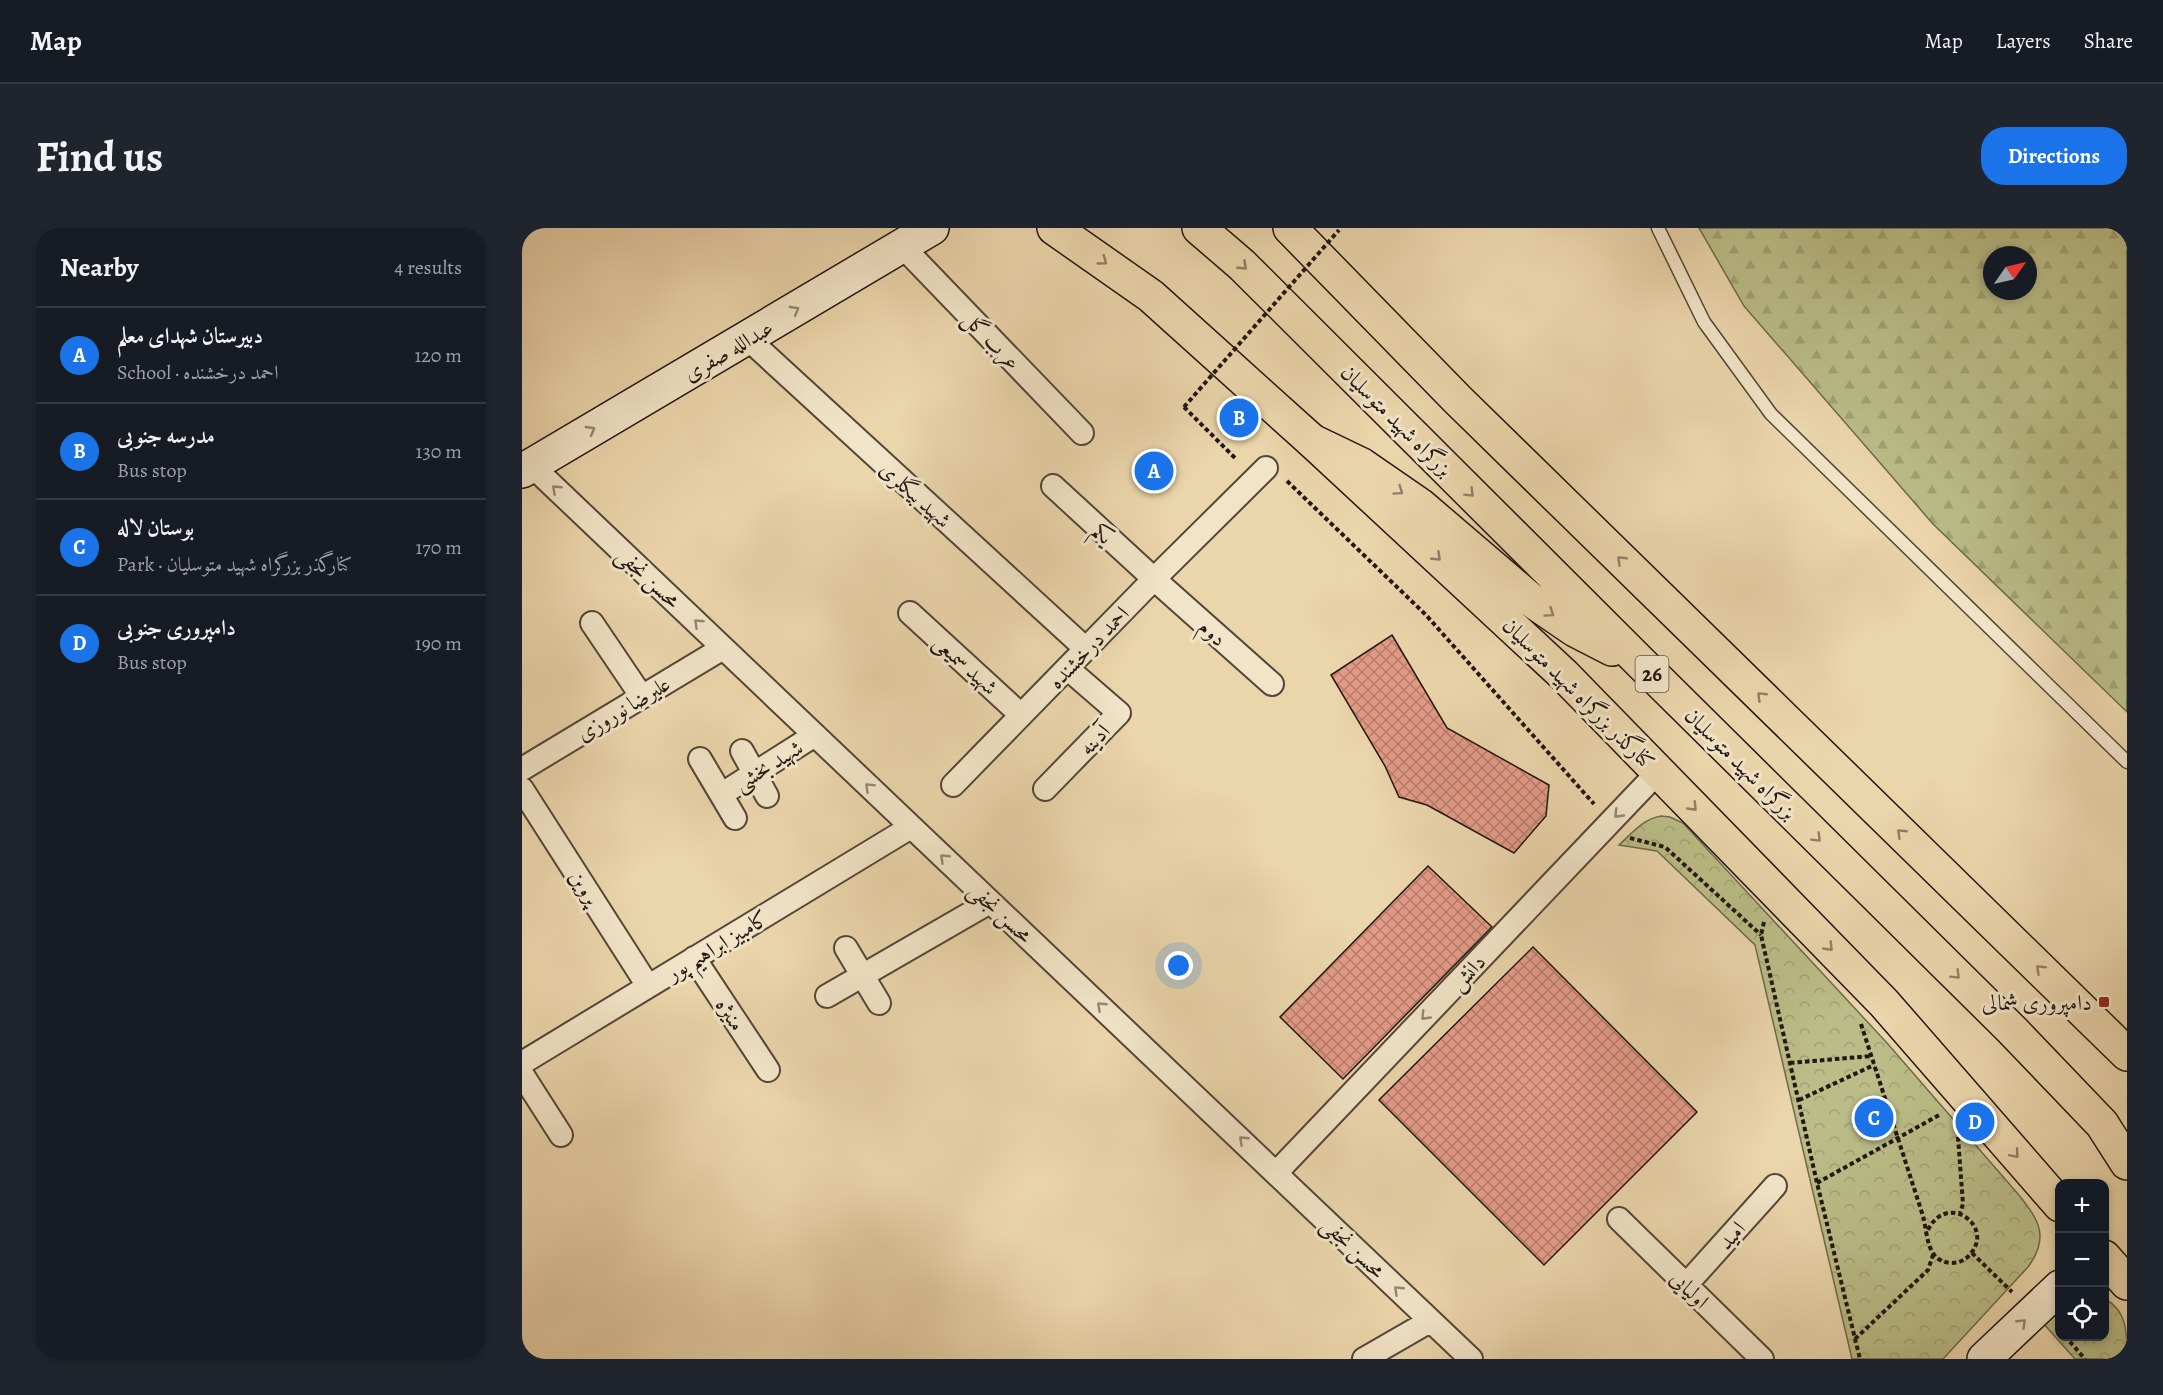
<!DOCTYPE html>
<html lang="en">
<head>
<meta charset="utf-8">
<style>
	:root { --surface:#171b24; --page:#20242c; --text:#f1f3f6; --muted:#9ea1a6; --line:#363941; --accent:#1a73e8 }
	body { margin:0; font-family:Alegreya,Amiri,serif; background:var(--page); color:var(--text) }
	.controls { position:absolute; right:18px; bottom:18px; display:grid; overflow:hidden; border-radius:12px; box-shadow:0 3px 9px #0003 }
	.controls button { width:54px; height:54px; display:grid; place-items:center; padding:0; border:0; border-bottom:2px solid var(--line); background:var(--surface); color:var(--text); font:30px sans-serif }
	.compass { position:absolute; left:1461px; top:18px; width:54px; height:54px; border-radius:50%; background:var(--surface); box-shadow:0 3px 9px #0003; rotate:56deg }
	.you { position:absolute; left:657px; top:738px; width:21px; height:21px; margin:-15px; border:4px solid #fff; border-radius:50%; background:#1a73e8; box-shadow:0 0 0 9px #1a73e833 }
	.badge { display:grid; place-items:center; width:39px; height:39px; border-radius:50%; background:var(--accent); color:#fff; font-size:20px; font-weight:700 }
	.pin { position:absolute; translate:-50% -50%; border:3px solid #fff; box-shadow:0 2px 6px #0006 }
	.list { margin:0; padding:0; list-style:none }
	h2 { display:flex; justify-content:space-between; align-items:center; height:78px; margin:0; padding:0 24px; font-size:26px }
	h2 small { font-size:20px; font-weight:400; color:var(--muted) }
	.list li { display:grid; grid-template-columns:39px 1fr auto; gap:18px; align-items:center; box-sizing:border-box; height:96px; padding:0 24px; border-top:2px solid var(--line) }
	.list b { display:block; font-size:22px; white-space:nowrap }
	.list p { margin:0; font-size:20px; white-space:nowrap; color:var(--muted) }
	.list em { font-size:20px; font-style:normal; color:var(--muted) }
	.icon { flex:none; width:33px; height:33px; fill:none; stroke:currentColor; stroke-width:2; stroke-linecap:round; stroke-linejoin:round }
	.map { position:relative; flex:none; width:1605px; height:1131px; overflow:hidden; border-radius:24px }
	header { display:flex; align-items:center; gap:36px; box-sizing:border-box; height:84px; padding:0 30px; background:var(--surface); border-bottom:2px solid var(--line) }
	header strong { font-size:28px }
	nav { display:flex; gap:33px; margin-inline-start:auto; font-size:21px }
	.intro { display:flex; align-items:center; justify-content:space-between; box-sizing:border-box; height:144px; padding:0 36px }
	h1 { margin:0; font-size:42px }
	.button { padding:15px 27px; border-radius:24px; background:var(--accent); color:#fff; font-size:21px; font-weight:700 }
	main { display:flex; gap:36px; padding:0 36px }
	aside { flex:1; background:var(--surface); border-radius:24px; box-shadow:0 3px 9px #0003 }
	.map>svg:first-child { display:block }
	.forest { fill:url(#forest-firs); stroke:#6e6a4c; stroke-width:1.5; fill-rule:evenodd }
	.park { fill:url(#park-crowns); stroke:#6e6a4c; stroke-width:1.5 }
	.building { fill:url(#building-cross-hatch); stroke:#211611; stroke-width:1.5 }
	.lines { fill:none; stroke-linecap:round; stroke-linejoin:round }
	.lane-casing { stroke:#544638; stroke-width:15 }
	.street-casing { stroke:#544638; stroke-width:26 }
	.secondary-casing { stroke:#211611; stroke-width:36 }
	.primary-casing { stroke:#211611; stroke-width:36 }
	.highway-casing { stroke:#211611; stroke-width:36 }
	.path { stroke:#211611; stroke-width:4; stroke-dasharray:4.5 3; stroke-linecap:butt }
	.lane { stroke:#f2e4c8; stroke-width:12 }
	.street { stroke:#f2e4c8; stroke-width:22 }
	.secondary { stroke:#f2e4c8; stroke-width:33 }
	.primary { stroke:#ebd5ab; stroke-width:33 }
	.highway { stroke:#ebd5ab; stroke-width:33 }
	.path-bridge { stroke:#211611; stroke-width:4; stroke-dasharray:4.5 3; stroke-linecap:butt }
	.oneway { stroke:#907f66 }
	.oneway2 { stroke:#948776 }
	.poi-dot { fill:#8f2418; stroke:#f2e4c8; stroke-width:2 }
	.labels { text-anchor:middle; stroke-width:6; stroke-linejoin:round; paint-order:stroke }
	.shield { fill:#f2e4c8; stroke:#605448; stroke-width:1.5 }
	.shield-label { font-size:21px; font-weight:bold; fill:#211611 }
	.street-label { font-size:22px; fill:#211611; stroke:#f2e4c8 }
	.poi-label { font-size:22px; fill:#211611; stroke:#f2e4c8; text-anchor:end }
</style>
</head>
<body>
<header>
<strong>Map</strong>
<nav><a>Map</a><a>Layers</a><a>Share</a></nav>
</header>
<div class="intro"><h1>Find us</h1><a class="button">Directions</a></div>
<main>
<aside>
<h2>Nearby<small>4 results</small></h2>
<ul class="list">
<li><span class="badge">A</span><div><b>دبیرستان شهدای معلم</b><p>School · احمد درخشنده</p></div><em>120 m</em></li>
<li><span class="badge">B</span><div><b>مدرسه جنوبی</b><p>Bus stop</p></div><em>130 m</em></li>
<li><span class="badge">C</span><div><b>بوستان لاله</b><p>Park · کنارگذر بزرگراه شهید متوسلیان</p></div><em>170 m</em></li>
<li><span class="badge">D</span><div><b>دامپروری جنوبی</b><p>Bus stop</p></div><em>190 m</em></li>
</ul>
</aside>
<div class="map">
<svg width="1605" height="1131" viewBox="0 0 1605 1131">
	<defs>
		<pattern id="forest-firs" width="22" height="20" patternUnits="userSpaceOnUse" patternTransform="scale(1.5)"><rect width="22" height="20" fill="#babd87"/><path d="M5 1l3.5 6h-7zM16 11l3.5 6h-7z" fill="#a0a274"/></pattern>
		<pattern id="park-crowns" width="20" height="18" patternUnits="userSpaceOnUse" patternTransform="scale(1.5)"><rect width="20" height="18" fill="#babd87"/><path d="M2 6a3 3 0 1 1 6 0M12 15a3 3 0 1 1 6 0" fill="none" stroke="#a0a274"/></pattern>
		<pattern id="building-cross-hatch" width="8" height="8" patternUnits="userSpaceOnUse" patternTransform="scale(1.5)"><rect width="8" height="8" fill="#e49b88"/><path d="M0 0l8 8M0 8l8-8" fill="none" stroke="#b87d6e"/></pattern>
	</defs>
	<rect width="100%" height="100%" fill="#ebd5ab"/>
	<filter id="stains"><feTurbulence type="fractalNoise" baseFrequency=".00333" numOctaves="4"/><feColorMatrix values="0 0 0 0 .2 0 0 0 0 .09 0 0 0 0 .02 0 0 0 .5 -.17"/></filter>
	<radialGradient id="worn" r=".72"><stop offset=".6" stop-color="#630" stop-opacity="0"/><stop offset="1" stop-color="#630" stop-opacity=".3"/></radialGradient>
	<path class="forest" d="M1177 0H1605V484L1411 296 1222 78ZM1470 27H1506V63H1470Z"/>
	<path class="park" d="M1139 588 1148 589 1161 595 1365 815 1496 966C1517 992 1528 1009 1506 1039L1421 1131H1330L1233 717 1135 623 1097 617C1110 605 1121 591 1139 588Z
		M1583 1071C1605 1083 1605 1103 1605 1131H1553L1521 1095 1537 1081 1538 1108H1582Z"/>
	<path class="building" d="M870 407 925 500 1027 557 1024 588 992 625 905 577 877 569 863 538 809 447Z
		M906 638 970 699 821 851 758 789Z
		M1011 719 1175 884 1022 1037 857 872Z"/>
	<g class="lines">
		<defs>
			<path id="lane" d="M1136 0 1182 94 1249 186 1605 534"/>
			<path id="street" d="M381 19 560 205
				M225 110 564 421
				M9 237 949 1131
				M531 258 632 351 750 456
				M388 385 499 487
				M70 395 120 469
				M220 523 245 568
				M178 531 213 590
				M0 541 201 420
				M431 557 632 351 744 240
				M0 561 126 758
				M523 561 597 485 545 440
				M200 566 293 507
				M324 720 357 775
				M172 730 246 842
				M305 768 468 674
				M0 835 389 599
				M0 846 39 907
				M755 944 1136 544
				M1097 991 1240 1131
				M1164 1057 1253 958
				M842 1131 908 1093"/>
			<path id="secondary" d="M0 243 410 0
				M1462 1131 1538 1059"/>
			<path id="primary" d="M532 0 629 68 790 213 1042 447 1362 775 1538 977
				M1582 1029 1605 1055"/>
			<path id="highway" d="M677 0 720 37 1121 437 1490 802 1580 896 1605 935
				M768 0 936 172 1605 826
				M790 213 840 237 898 277 1009 372 1053 402 1090 421"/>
		</defs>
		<use href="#lane" class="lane-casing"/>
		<use href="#street" class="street-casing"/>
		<use href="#secondary" class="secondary-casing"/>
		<use href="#primary" class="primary-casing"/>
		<use href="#highway" class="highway-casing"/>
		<path class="path" d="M662 179 715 232
			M765 253 904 387 1072 576
			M1108 610 1143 619 1239 707
			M1242 694 1239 707 1295 955 1338 1131
			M1339 796 1401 988C1406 1007 1404 1034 1430 1035 1438 1035 1445 1031 1450 1024 1471 996 1423 963 1405 1004
			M1268 835 1349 828
			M1277 872 1352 837
			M1436 909 1441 976 1438 985
			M1295 955 1419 886
			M1450 1025 1490 1064
			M1543 1108 1563 1131
			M1333 1111 1406 1042 1411 1027"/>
		<use href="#lane" class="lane"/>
		<use href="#street" class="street"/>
		<use href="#secondary" class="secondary"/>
		<use href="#primary" class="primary"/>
		<use href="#highway" class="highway"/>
		<path class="path-bridge" d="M662 179 817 2"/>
	</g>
	<defs><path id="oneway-chevron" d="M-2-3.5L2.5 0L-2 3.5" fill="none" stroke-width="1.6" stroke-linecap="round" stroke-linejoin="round" transform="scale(1.5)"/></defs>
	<g class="oneway">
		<use href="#oneway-chevron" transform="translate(581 33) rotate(36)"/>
		<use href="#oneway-chevron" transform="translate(721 38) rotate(43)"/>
		<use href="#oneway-chevron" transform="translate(877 263) rotate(35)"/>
		<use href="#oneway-chevron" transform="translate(948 265) rotate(45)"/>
		<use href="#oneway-chevron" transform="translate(915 329) rotate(43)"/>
		<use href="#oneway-chevron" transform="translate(1099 332) rotate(-136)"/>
		<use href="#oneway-chevron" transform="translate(1028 385) rotate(34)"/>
		<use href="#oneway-chevron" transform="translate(1239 468) rotate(-136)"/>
		<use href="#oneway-chevron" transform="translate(1171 579) rotate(46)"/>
		<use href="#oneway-chevron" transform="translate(1379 605) rotate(-136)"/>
		<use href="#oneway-chevron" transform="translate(1295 610) rotate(45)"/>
		<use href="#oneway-chevron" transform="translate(1307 719) rotate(46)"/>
		<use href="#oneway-chevron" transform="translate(1518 741) rotate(-136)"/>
		<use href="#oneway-chevron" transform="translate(1434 747) rotate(45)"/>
		<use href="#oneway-chevron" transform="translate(1493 926) rotate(49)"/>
	</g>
	<g class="oneway2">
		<use href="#oneway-chevron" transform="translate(273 82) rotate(-30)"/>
		<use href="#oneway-chevron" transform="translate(69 202) rotate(-30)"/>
		<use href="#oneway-chevron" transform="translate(34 261) rotate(-137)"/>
		<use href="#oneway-chevron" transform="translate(176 395) rotate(-137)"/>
		<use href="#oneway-chevron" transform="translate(347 559) rotate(-136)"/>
		<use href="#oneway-chevron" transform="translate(1096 586) rotate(134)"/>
		<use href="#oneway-chevron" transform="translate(422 630) rotate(-136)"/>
		<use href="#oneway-chevron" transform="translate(579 778) rotate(-137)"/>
		<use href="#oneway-chevron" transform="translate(903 788) rotate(134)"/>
		<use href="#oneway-chevron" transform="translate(721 912) rotate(-137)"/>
		<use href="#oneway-chevron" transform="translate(876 1062) rotate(-136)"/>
		<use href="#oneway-chevron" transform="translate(1500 1095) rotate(-44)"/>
	</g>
	<rect class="poi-dot" x="1576" y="768" width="12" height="12" rx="3"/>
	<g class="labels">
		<rect class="shield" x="1113.5" y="428" width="33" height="36" rx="4.5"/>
		<g class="shield-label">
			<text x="1130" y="453">26</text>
		</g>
		<g class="street-label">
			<text transform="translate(470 112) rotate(46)" y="8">عرب گل</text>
			<text transform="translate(206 122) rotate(-30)" y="8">عبدالله صفری</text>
			<text transform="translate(875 192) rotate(45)" y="8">بزرگراه شهید متوسلیان</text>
			<text transform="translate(394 266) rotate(42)" y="8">شهید بیگلری</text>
			<text transform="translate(581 305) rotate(43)" y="8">یکم</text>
			<text transform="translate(127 349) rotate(43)" y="8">محسن نجفی</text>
			<text transform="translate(691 404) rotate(41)" y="8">دوم</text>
			<text transform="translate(566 419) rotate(-46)" y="8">احمد درخشنده</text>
			<text transform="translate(444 436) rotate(42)" y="8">شهید سمیعی</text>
			<text transform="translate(1057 465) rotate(45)" y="8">کنارگذر بزرگراه شهید متوسلیان</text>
			<text transform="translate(101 480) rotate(-31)" y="8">علیرضا نوروزی</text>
			<text transform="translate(572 511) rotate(-46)" y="8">آدینه</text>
			<text transform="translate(1219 535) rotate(45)" y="8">بزرگراه شهید متوسلیان</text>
			<text transform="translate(246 537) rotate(-32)" y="8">شهید بخشی</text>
			<text transform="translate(63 659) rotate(57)" y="8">پروین</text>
			<text transform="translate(479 684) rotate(43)" y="8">محسن نجفی</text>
			<text transform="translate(195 717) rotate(-31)" y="8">کامبیز ابراهیم پور</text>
			<text transform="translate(945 744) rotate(-46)" y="8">دانش</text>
			<text transform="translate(209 786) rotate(56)" y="8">منیژه</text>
			<text transform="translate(1209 1007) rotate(-48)" y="8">امید</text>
			<text transform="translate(832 1019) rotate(44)" y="8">محسن نجفی</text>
			<text transform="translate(1168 1061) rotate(44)" y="8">اولیایی</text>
		</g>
		<g class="poi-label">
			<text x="1570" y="782">دامپروری شمالی</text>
		</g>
	</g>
	<rect width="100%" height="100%" filter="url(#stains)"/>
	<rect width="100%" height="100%" fill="url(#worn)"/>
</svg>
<div class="controls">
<button>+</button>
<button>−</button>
<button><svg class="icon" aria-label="locate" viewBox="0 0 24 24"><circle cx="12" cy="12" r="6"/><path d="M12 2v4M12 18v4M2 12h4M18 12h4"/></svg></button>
</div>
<svg class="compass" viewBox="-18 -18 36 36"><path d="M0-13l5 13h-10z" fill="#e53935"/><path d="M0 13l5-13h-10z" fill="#9ea1a6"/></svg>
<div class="you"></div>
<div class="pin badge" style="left:632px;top:243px">A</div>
<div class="pin badge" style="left:717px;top:190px">B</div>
<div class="pin badge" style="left:1352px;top:890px">C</div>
<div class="pin badge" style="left:1453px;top:894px">D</div>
</div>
</main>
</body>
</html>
